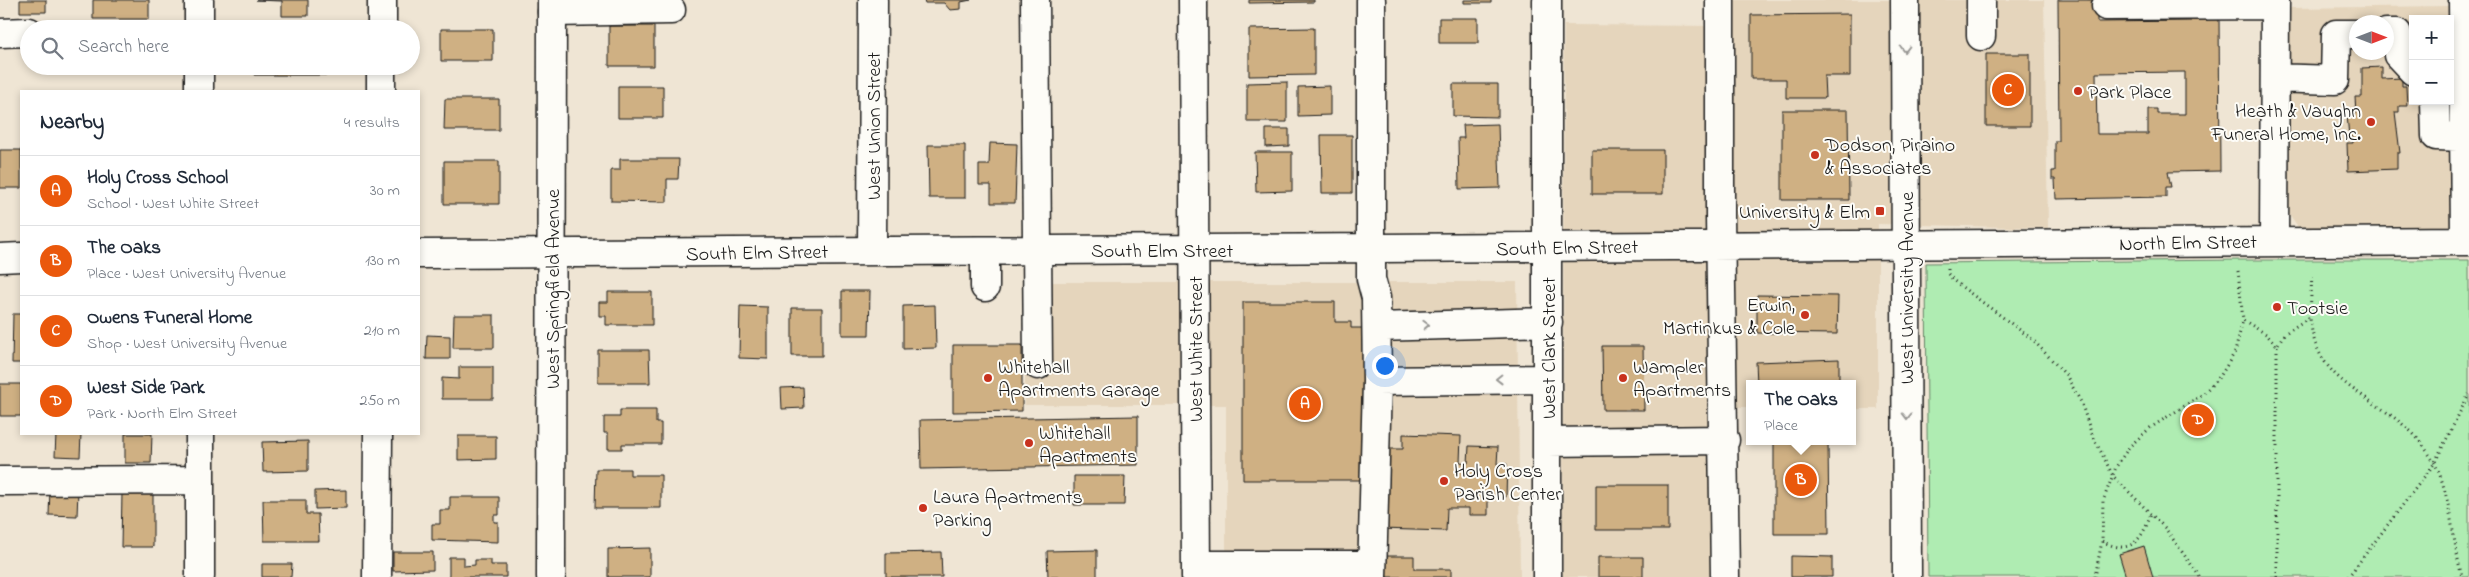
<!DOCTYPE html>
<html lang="en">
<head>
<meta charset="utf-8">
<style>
	:root { --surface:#fff; --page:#f6f6f7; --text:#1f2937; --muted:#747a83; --line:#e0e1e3; --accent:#ea580c }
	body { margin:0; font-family:"Indie Flower",sans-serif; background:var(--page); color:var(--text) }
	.controls { position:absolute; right:15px; top:15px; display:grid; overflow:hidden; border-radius:0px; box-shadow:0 2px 8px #0003 }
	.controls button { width:45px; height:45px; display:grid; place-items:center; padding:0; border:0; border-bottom:1px solid var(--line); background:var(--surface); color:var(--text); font:25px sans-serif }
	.compass { position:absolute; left:2349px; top:15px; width:45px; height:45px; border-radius:50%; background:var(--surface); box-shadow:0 2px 8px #0003; rotate:90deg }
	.you { position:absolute; left:1384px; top:365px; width:18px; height:18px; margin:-12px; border:4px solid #fff; border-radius:50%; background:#1a73e8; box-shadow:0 0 0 8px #1a73e833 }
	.badge { display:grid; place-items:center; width:32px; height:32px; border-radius:50%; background:var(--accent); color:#fff; font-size:16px; font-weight:700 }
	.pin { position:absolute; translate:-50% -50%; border:2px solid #fff; box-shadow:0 1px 5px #0006 }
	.popup { position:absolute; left:1746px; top:380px; width:110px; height:65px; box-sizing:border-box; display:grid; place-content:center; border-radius:0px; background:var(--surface); filter:drop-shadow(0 1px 4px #0005); font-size:16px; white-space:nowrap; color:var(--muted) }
	.popup b { font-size:19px; color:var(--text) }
	.popup::after { content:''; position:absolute; left:50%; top:100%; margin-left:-10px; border:10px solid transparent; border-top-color:var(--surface) }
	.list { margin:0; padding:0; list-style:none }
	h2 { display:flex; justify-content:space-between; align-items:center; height:65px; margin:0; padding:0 20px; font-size:21px }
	h2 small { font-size:16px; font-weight:400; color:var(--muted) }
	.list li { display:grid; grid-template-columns:32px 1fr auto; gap:15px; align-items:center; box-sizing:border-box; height:70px; padding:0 20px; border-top:1px solid var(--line) }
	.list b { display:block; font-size:19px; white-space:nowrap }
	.list p { margin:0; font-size:16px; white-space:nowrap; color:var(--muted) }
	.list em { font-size:16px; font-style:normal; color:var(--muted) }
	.icon { flex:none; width:28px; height:28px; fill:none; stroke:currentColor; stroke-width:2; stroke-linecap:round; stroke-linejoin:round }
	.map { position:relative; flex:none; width:2469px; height:577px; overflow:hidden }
	.search { position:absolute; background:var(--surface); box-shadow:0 2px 8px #0003; left:20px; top:20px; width:400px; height:55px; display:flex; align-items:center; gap:12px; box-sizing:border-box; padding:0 18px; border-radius:28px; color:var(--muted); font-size:19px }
	.panel { position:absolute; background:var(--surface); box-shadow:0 2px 8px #0003; left:20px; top:90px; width:400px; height:345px; border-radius:0px }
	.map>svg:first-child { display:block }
	.built { fill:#e5d5bc; fill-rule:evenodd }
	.green { fill:#afecb2; stroke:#668467 }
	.building { fill:#cfb083; stroke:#1c1c1c; fill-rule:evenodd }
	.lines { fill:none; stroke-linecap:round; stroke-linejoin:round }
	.minor-casing { stroke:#1c1c1c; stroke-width:31 }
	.major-casing { stroke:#1c1c1c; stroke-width:31 }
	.path { stroke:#1c1c1c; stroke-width:3; stroke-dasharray:1 4; stroke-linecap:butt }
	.minor { stroke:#fdfcf7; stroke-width:28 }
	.major { stroke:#fdfcf7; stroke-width:28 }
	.oneway { stroke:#989794 }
	.poi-dot { fill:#c8321e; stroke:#fdfcf7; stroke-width:2 }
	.labels { text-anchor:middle; stroke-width:4; stroke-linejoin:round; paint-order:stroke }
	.poi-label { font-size:20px; fill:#1c1c1c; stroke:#fdfcf7; text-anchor:start }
	.street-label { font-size:20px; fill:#1c1c1c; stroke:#fdfcf7 }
</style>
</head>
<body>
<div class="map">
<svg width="2469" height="577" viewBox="0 0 2469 577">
	<rect width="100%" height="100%" fill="#efe5d4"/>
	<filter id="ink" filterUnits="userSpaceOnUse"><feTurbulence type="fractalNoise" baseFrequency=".02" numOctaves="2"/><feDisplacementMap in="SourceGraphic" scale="10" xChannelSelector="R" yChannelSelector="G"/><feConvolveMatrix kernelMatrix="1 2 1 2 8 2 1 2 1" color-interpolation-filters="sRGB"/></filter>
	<g filter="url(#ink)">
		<path class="built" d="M1728 0H2044L2048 228 1878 224V409H1852V384H1750V407H1711L1714 577H1563L1564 25 1728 26Z
			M2451 6 2452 230 2299 228 2287 211 2289 8ZM2413 19H2450V101H2413ZM2356 22H2386V52H2356Z
			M1025 282H1517L1520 577H1226V405H1025Z"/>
		<path class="green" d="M2238 260H2469V577H1928L1926 263Z"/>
		<path class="building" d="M20 0H46V12H20Z
			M93 0H149V19H93Z
			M256 0H308V16H282V1Z
			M924 0H971L961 2V9L950 10 944 3H925Z
			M1249 0H1314V2L1249 3Z
			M1464 0H1491V3H1464Z
			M2058 0H2097V22L2191 21V16L2219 15 2220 171 2168 172 2171 187H2166V197L2056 199 2055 179H2052V171H2055V141H2059ZM2185 72V114H2157V109H2148V134H2097L2096 73Z
			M1850 14V76H1824L1825 98H1786V79H1751V15Z
			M1439 18H1478V43H1439Z
			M254 26H339V29H254Z
			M609 26H654V66H609Z
			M1314 28V75L1249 76V29Z
			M441 29H493V61H441Z
			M1986 54H2030V126H1986Z
			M99 66H145V72H99Z
			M254 66H339V75H254Z
			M2382 67V79L2402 78V86H2406L2407 106H2399V112H2395L2400 153H2397V169L2348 171 2347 143H2353V137H2349L2347 115 2356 114 2355 97H2362V68Z
			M1287 82V122H1247V83Z
			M1453 84H1498V117L1453 116Z
			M618 86H663V118H618Z
			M1330 86V115L1298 116V87Z
			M445 99H499V130H444Z
			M1782 110H1848L1849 200H1782Z
			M1498 124 1500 188 1459 189 1458 138H1464L1463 125Z
			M1266 129H1289V146L1266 147Z
			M1321 135H1352V193H1322Z
			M990 143 1017 144 1015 203H991V185H979V165H989Z
			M928 145H965V198H929Z
			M0 150H21V188H0Z
			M1592 150H1663V194H1592Z
			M1255 152H1292V191L1256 192Z
			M620 159H679L678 179H667V202L611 201V170H620Z
			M444 161H499V204H444Z
			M842 291H870L869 335H842Z
			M608 292H652V325H606V316H599V302H608Z
			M1757 295 1838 296 1837 334 1757 333Z
			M1243 302H1335V322H1351V328H1367V480H1243Z
			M935 305 936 348 903 349V306Z
			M740 306 768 307V359L739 358Z
			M792 308H822V356H792Z
			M13 314H21V363H12Z
			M454 315H494V348H453Z
			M427 335 450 336V359H426Z
			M953 345H1022V411L953 412Z
			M1602 346H1643L1644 410H1603Z
			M598 350H649L650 383H598Z
			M1839 359V384H1757L1756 362Z
			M459 367H493V399H442V378L459 379Z
			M0 384H21V416H0Z
			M803 387 804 408 782 409 781 388Z
			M620 410H656V423H661V444H622V449H608V433H604V417H620Z
			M1138 416V465L921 469 920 420Z
			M56 434H81L80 457 55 456Z
			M125 434H152L151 463H125Z
			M1403 434 1461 436 1460 462 1468 463 1469 446 1498 447 1497 464H1507L1506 497H1488V515H1469V508H1447L1446 531 1380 529 1382 449H1403Z
			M458 436H496V459L458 460Z
			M308 441V471L263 472 262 442Z
			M1774 441H1828L1829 534H1774Z
			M596 469H630V475H661V508H595Z
			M1074 476H1125L1124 505H1074Z
			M1596 485H1668V530H1596Z
			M50 489 78 490 77 516 49 515Z
			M346 490V508L315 509V491Z
			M122 493H153V547H121Z
			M450 497H499V515H494V522H498V542L432 540V524H440V510H450Z
			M263 500H306V514H318L319 541H264Z
			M2144 546 2153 577H2126L2119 554Z
			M650 548V577H608V549Z
			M1097 550V577H1048L1047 551Z
			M393 552H433V570L393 571Z
			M941 552 942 577H886V553Z
			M1382 556H1414V569H1451V577H1382Z
			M1791 556 1832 557V577H1791Z
			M449 557H464V566L475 565V560H491V565H506V577H449Z
			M1598 557H1643V577H1598Z
			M262 564H292L291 577H262Z"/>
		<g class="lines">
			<defs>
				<path id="minor" d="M1035 0 1038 365
					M1193 0 1196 577
					M1371 0V279L1376 298 1377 381 1372 577
					M1720 0V215L1725 577
					M1981 0V36
					M2463 0 2465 241
					M2106 6 2275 5
					M552 12 671 10
					M199 29V0
					M382 29V0
					M0 33 29 32
					M2386 33H2397L2398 55 2413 71
					M199 66V91
					M2275 78 2335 80 2336 34H2356
					M381 91V66
					M2435 101 2436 136 2464 137
					M2274 241 2275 0
					M872 251 873 0
					M985 251V287
					M419 254 2469 241
					M0 258 21 257
					M1377 327 1548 322
					M1377 381 1547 379
					M1547 442 1725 440
					M0 481 200 480
					M1196 565H1372
					M200 577V434
					M377 577 378 434
					M1547 577V0"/>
				<path id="major" d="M1905 0 1907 577
					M551 577 552 0"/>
			</defs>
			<use href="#minor" class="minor-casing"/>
			<use href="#major" class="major-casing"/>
			<path class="path" d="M1948 269V274L1954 281 2032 339 2066 375 2081 402 2091 432 2113 476 2165 528 2200 577
				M2238 271 2243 320
				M2310 317 2312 272
				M2277 346V577
				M2102 541C2131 557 2142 539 2151 514
				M2095 577 2102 541 2103 501 2116 467 2129 447 2150 428 2203 394 2221 375 2235 352 2243 320 2266 334 2277 346 2284 334 2310 317C2315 382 2366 391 2408 429 2418 437 2427 451 2434 462 2450 491 2453 543 2462 577
				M2348 577 2434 464 2469 394"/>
			<use href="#minor" class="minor"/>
			<use href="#major" class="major"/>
		</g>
		<defs><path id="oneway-chevron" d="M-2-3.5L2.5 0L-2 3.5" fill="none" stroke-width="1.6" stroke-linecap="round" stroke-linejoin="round" transform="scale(1.25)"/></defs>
		<g class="oneway">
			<use href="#oneway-chevron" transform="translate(1905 49) rotate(90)"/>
			<use href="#oneway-chevron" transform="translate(1426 325) rotate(-2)"/>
			<use href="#oneway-chevron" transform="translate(1499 379) rotate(179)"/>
			<use href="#oneway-chevron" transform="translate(1907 416) rotate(90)"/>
		</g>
	</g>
	<g class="poi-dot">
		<circle cx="2078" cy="91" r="5"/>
		<circle cx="2371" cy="122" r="5"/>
		<circle cx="1815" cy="155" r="5"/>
		<rect x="1875" y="206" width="10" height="10" rx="2.5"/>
		<circle cx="2277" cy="307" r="5"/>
		<circle cx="1805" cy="315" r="5"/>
		<circle cx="988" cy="378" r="5"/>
		<circle cx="1623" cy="378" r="5"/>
		<circle cx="1029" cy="443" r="5"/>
		<circle cx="1444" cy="481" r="5"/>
		<circle cx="923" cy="508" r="5"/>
	</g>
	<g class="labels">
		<g class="poi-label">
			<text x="2088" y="98">Park Place</text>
			<text x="2361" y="117" text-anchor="end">Heath &amp; Vaughn<tspan x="2361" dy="23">Funeral Home, Inc.</tspan></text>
			<text x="1825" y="151">Dodson, Piraino<tspan x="1825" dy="23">&amp; Associates</tspan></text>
			<text x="1870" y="218" text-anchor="end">University &amp; Elm</text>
			<text x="1795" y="311" text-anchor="end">Erwin,<tspan x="1795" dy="23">Martinkus &amp; Cole</tspan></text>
			<text x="2287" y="314">Tootsie</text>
			<text x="998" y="373">Whitehall<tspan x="998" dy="23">Apartments Garage</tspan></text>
			<text x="1633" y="373">Wampler<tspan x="1633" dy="23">Apartments</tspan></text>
			<text x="1039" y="439">Whitehall<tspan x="1039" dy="23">Apartments</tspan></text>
			<text x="1454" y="477">Holy Cross<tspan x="1454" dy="23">Parish Center</tspan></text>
			<text x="933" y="503">Laura Apartments<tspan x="933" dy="23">Parking</tspan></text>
		</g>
		<g class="street-label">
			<text transform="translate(873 126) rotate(-90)" y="7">West Union Street</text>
			<text transform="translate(2188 242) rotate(-1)" y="7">North Elm Street</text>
			<text transform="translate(1567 247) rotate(-1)" y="7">South Elm Street</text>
			<text x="1162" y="257">South Elm Street</text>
			<text transform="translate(757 252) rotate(-1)" y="7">South Elm Street</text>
			<text transform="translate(1906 288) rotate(-90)" y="7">West University Avenue</text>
			<text transform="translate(552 289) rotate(-90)" y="7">West Springfield Avenue</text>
			<text transform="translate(1548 348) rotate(-90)" y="7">West Clark Street</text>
			<text transform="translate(1195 349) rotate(-90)" y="7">West White Street</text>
		</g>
	</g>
</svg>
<div class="controls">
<button>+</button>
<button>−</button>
</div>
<svg class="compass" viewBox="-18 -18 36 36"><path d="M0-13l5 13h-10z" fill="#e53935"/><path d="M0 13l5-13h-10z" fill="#747a83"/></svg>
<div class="you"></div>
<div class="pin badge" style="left:1305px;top:404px">A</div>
<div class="pin badge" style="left:1801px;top:480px">B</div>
<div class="popup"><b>The Oaks</b>Place</div>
<div class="pin badge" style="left:2008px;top:90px">C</div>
<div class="pin badge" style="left:2198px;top:420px">D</div>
<div class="search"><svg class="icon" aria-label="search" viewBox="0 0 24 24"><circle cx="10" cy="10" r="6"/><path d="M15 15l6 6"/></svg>Search here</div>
<section class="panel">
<h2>Nearby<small>4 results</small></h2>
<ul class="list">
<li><span class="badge">A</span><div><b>Holy Cross School</b><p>School · West White Street</p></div><em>30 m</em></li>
<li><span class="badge">B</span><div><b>The Oaks</b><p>Place · West University Avenue</p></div><em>130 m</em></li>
<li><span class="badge">C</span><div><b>Owens Funeral Home</b><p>Shop · West University Avenue</p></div><em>210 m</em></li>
<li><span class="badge">D</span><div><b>West Side Park</b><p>Park · North Elm Street</p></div><em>250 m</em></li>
</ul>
</section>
</div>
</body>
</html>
